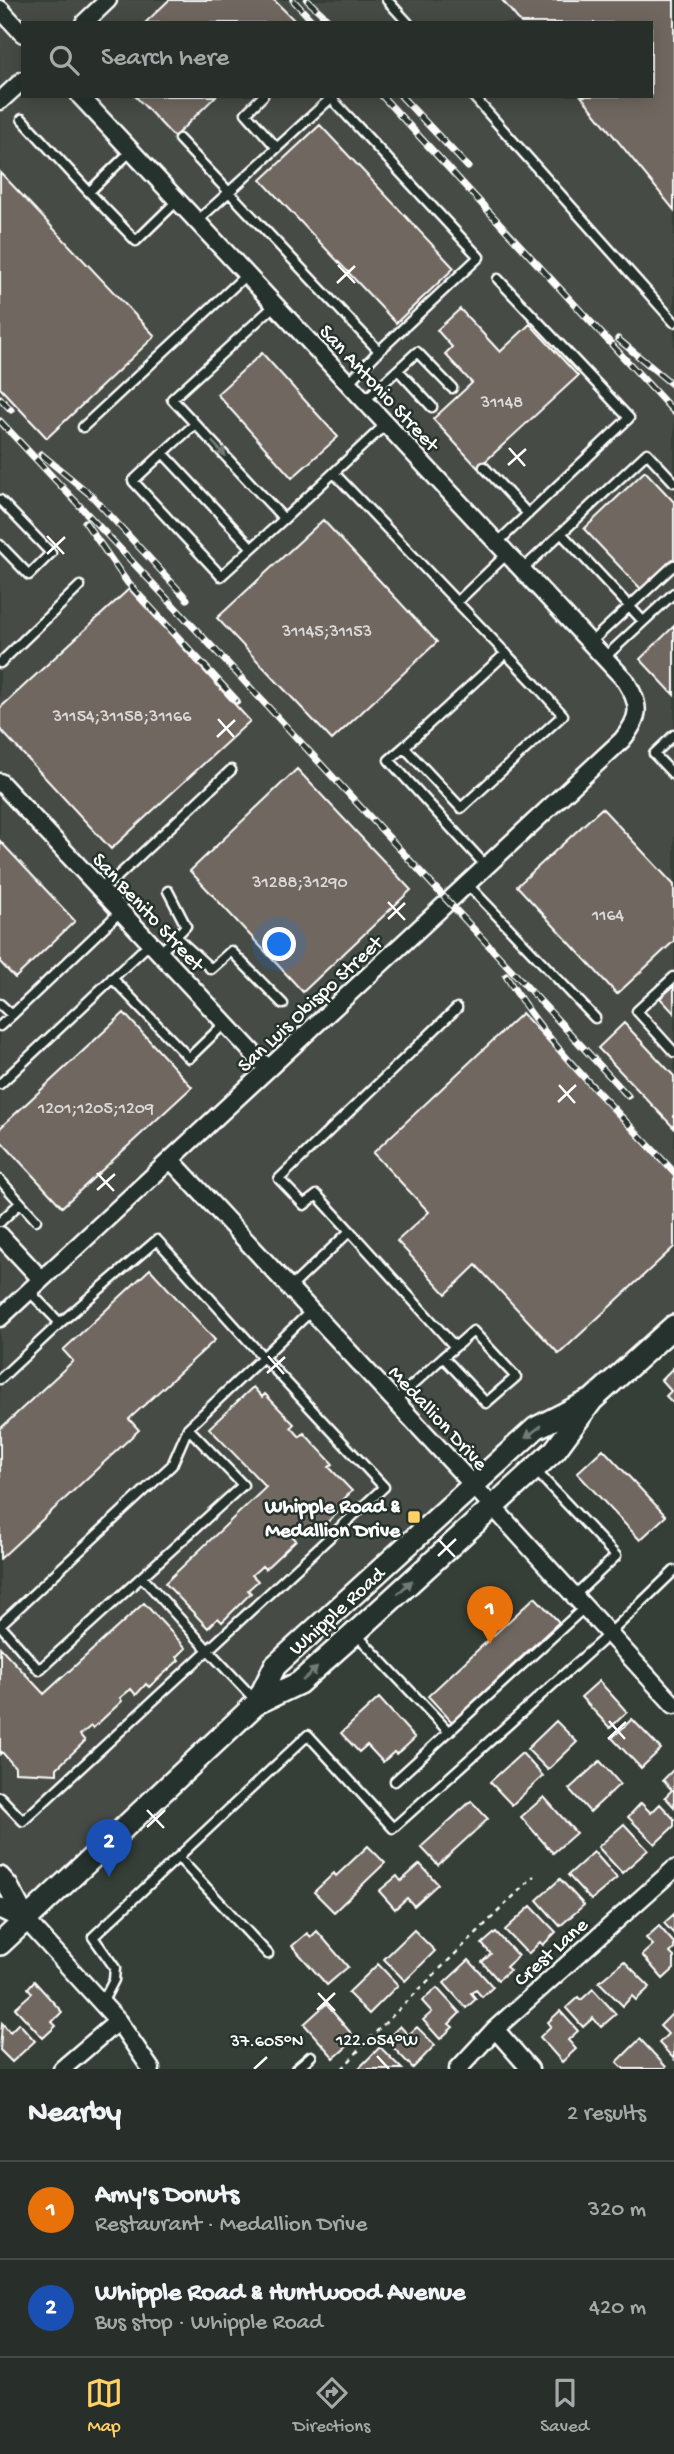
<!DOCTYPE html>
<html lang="en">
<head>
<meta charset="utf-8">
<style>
	:root { --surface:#282e29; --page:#343a35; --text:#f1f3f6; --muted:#a5a8a8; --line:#444a46; --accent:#ffd166 }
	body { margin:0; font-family:"Gochi Hand",sans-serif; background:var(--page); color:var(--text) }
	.you { position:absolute; left:280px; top:945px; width:24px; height:24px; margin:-18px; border:5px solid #fff; border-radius:50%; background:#1a73e8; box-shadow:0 0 0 10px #1a73e833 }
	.badge { display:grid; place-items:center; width:46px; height:46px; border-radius:50%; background:var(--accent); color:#fff; font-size:23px; font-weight:700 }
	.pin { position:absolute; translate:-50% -58px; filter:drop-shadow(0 2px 4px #0008) }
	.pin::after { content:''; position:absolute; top:37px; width:24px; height:21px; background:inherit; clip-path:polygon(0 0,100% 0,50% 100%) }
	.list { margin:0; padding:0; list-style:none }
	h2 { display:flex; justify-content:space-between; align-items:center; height:91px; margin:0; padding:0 28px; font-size:30px }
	h2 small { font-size:23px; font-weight:400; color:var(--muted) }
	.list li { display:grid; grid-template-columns:46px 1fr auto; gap:21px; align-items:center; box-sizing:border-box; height:98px; padding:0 28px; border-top:2px solid var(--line) }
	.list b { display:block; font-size:26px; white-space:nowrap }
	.list p { margin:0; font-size:23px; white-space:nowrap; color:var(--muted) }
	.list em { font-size:23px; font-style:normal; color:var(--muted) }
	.icon { flex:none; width:38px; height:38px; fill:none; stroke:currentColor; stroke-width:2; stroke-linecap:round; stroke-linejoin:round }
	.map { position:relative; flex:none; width:674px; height:2069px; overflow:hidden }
	.search { position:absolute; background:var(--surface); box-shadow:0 4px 18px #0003; left:21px; right:21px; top:21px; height:77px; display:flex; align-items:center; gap:18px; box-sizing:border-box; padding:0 24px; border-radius:0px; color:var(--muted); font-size:26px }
	.sheet { height:287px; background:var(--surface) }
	nav { display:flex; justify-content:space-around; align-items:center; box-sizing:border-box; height:98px; border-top:2px solid var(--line); background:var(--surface); font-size:19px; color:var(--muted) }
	nav a { display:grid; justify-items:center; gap:4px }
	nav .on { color:var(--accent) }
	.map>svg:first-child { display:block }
	.built { fill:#474b44; fill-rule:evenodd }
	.building { fill:#706861; stroke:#fff; stroke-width:2 }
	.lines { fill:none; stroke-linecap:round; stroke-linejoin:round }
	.service-casing { stroke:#fff; stroke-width:13 }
	.minor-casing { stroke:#fff; stroke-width:21 }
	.tertiary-casing { stroke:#fff; stroke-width:24 }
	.secondary-casing { stroke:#fff; stroke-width:26 }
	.path { stroke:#fff; stroke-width:2.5; stroke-dasharray:5 5; stroke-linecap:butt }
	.service { stroke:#26332d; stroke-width:8 }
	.minor { stroke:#26332d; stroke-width:16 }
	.tertiary { stroke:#26332d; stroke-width:19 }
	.secondary { stroke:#26332d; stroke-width:21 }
	.rail-casing { stroke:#fff; stroke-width:7 }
	.rail { stroke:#26332d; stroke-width:4.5; stroke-dasharray:13; stroke-linecap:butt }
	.oneway { fill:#727a76 }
	.ticks { fill:none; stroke:#fff; stroke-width:2.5 }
	.poi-dot { fill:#ffd166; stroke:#26332d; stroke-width:2.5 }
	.labels { text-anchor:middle; stroke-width:5; stroke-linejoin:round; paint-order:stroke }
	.number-label { font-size:18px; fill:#dbd9d8 }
	.street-label { font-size:21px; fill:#fff; stroke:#26332d }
	.poi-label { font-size:21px; font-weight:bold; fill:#fff; stroke:#26332d; text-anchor:end }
	.ticks-label { font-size:18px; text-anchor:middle; fill:#fff; stroke:#26332d; stroke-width:5; stroke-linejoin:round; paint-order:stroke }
</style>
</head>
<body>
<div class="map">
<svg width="674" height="2069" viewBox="0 0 674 2069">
	<rect width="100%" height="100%" fill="#353e37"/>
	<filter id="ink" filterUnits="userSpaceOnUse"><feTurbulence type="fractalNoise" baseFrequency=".0143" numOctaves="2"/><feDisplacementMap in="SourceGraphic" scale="14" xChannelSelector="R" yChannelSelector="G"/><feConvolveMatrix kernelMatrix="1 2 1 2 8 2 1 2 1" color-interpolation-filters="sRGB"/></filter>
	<g filter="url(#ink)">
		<path class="built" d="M0 0H674V1326L592 1400 536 1428 276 1666 257 1703 0 1944ZM23 23H651V96H23Z"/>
		<path class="building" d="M169 0H274L295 21 293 23H145Z
			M502 0H674V210L581 96H651V23H521Z
			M135 96H216L174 137Z
			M320 125 454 268 396 323 261 180Z
			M0 172 155 336 47 438 0 388Z
			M460 309 500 352 530 324 578 376 478 468 433 419 472 383 445 354 452 347 437 330Z
			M262 353 338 437 292 478 217 394Z
			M645 471 674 502V558L641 589 584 529Z
			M323 520 437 642 332 740 217 618Z
			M129 589 250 721 111 849 0 729V708Z
			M674 626V695L640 659Z
			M297 769 411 890 303 992 190 871Z
			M602 808 674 885V941L617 994 517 886Z
			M0 841 75 921 15 978 0 962Z
			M674 986V1013L660 998Z
			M124 1013 192 1087 62 1207 0 1140V1128Z
			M522 1013 674 1176V1247L559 1354 476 1265 446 1294 397 1241 429 1212 373 1153Z
			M624 1023 674 1076V1128L598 1048Z
			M150 1269 215 1340 129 1419 139 1430 0 1559V1429L73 1361 63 1350Z
			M674 1367V1404L666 1396 671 1391 661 1380Z
			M253 1387 262 1397 265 1394 294 1424 291 1427 300 1437 304 1433 333 1464 329 1467 352 1491 343 1500 347 1504 321 1528 317 1524 307 1533 302 1528 293 1537 296 1540 265 1569 262 1566 252 1575 258 1581 248 1590 251 1593 222 1622 218 1618 208 1628 165 1583 266 1487 209 1428Z
			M603 1449 666 1516 640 1540 577 1473Z
			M535 1597 559 1622 452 1722 428 1696Z
			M144 1603 186 1648 177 1657 179 1660 149 1687 146 1684 136 1695 131 1689 120 1698 122 1701 93 1728 91 1726 80 1735 85 1741 57 1768V1774L15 1772V1767L2 1752 0 1754V1647L44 1694Z
			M599 1681 627 1712 610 1728 581 1697Z
			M379 1698 415 1738 401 1751 396 1754 394 1752 383 1762 367 1745 359 1752 341 1733Z
			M632 1719 661 1749 641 1768 612 1738Z
			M556 1721 577 1742 548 1770 527 1749Z
			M522 1753 543 1776 512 1805 490 1782Z
			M600 1761 620 1784 590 1812 569 1789Z
			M674 1769V1807L665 1797 672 1790 663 1780Z
			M544 1797 576 1833 553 1853 521 1817Z
			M471 1801 488 1819 438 1865 421 1847Z
			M641 1803 651 1813 660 1804 674 1819V1826L655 1844 628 1817Z
			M624 1824 648 1850 622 1873 598 1847Z
			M368 1846 385 1863 334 1912 314 1892 334 1873 336 1876Z
			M594 1852 617 1878 591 1900 568 1875Z
			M420 1864 438 1884 414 1906 407 1898 395 1909 379 1891 397 1876 401 1881Z
			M560 1879 584 1905 560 1926 537 1900Z
			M531 1906 556 1932 543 1945 540 1942 528 1954 505 1930Z
			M674 1914V1934L664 1923Z
			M659 1926 674 1943V1949L670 1953 674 1957V1969L663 1979 642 1955 653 1945 646 1938Z
			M414 1930 435 1951 405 1981 384 1959Z
			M317 1931 348 1967 327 1985 292 1946 307 1933 311 1937Z
			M496 1932 518 1956 506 1967 510 1970 498 1980 482 1962 491 1954 482 1944Z
			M469 1960 493 1987 482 1997 476 1990 471 1993 476 1999 466 2008 444 1983Z
			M624 1961 650 1987 636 2000 632 1996 623 2006 599 1982Z
			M378 1964 398 1985 369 2014 348 1993Z
			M34 1981 62 2012 52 2022 56 2026 43 2038 15 2008 32 1993 28 1988Z
			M437 1988 460 2013 449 2024 453 2027 440 2039 423 2020 432 2012 422 2001Z
			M593 1989 616 2014 601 2027 593 2018 583 2027 566 2008 578 1997 581 2000Z
			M326 2004 356 2039 334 2058 304 2024Z
			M560 2011 578 2031 568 2040 576 2049 562 2062 540 2037 551 2026 548 2022Z
			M674 2012V2059L659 2043 668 2034 660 2026Z
			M2 2023 10 2032 19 2023 35 2041 12 2062 0 2050Z
			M400 2026 408 2035 417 2027 435 2045 413 2068 386 2040Z
			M640 2039 666 2067 665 2069H624L617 2062Z
			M380 2047 402 2069H358Z"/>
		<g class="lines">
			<defs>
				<path id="service" d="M387 0 408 23
					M263 96 246 113 277 148
					M473 96 674 322
					M22 119 89 192 131 151
					M179 139 229 192 197 221
					M89 192 136 241 178 200
					M275 305 172 399 284 519 386 424
					M398 370 432 407
					M348 383 379 351 229 192 331 98 479 257 379 351
					M364 401 417 352 452 388
					M195 424 163 453 252 548 284 519
					M83 427 246 275
					M163 453 133 481 221 576 252 548
					M484 467 528 514
					M334 473 535 684 563 715 461 808 404 747 506 653
					M0 500 51 553 29 575 0 545
					M561 533 643 621
					M497 543 629 418 498 279
					M523 569 647 453 674 482
					M457 602 507 554
					M590 643 674 565
					M604 658 674 593
					M0 663 80 586
					M674 735 654 754 674 775
					M404 747 389 760 486 866
					M467 884 595 1018
					M99 888 117 877 231 770
					M176 937 211 969 231 951 283 1004
					M160 953 186 926 168 891
					M674 977 637 1011 674 1052
					M112 978 189 1058 225 1023
					M0 1004 12 1015 0 1026
					M12 1015 121 911
					M0 1084 150 943
					M0 1180 36 1220
					M0 1222 20 1203
					M350 1231 317 1195 304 1205 279 1179 457 1008
					M290 1288 350 1231 455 1347 473 1331 516 1377 486 1403 443 1357 455 1347
					M60 1323 157 1240 263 1357 311 1311
					M0 1379 60 1323 29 1291
					M395 1401 443 1357
					M188 1428 172 1465 0 1625 39 1670 243 1485 188 1428 263 1357 384 1487 208 1650 257 1702
					M535 1470 616 1556 574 1596
					M357 1635 449 1732
					M395 1781 585 1607
					M0 1797 23 1821 208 1650 142 1577
					M178 1857 268 1954
					M102 2003 114 1980 115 1968 93 1937 308 1735 393 1828 609 1634 674 1571
					M296 2069 311 2056"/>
				<path id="minor" d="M0 9 23 34
					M84 23 108 0
					M0 101 23 80
					M0 782 268 1069
					M171 1160 473 1485 674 1705
					M0 1235 41 1279
					M0 1318 622 740C641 717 641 705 625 680L80 96
					M26 1920 118 2021 151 2069
					M495 2029 530 2069
					M62 2069 118 2021
					M458 2069 495 2029 674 1869"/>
				<path id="tertiary" d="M0 1877 8 1886 26 1920
					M0 1908 26 1920"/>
				<path id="secondary" d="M257 1703 275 1666 536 1428 587 1402
					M0 1944 257 1703 299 1683 355 1633 555 1450 592 1400 674 1326"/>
			</defs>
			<use href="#service" class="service-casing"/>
			<use href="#minor" class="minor-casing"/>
			<use href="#tertiary" class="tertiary-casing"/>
			<use href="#secondary" class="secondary-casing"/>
			<path class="path" d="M342 2069 369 2039 534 1876"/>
			<use href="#service" class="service"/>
			<use href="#minor" class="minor"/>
			<use href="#tertiary" class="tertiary"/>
			<use href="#secondary" class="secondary"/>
			<defs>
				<path id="rail" d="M293 0 314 23
					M307 0 332 23
					M382 96 674 412
					M401 96 468 167
					M618 339 674 386
					M0 398 11 410
					M0 421 233 669 628 1096
					M41 454 92 496 187 599
					M85 522 127 582 237 701
					M506 976C550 1050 616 1109 674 1172"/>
			</defs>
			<use href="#rail" class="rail-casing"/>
			<use href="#rail" class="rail"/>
		</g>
		<defs><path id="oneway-solid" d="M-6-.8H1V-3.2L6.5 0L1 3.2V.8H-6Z" transform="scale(1.75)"/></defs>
		<g class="oneway">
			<use href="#oneway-solid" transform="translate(219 449) rotate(47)"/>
			<use href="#oneway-solid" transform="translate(533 1432) rotate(143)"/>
			<use href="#oneway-solid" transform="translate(405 1587) rotate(-43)"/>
			<use href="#oneway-solid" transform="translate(310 1674) rotate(-42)"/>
		</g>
	</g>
	<path class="ticks" d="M338 265 355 283M337 283 355 266M509 448 525 466M508 465 526 449M47 536 64 554M47 554 65 537M218 719 234 737M217 737 235 720M388 902 405 920M388 919 405 903M559 1085 575 1103M558 1102 576 1085M97 1173 114 1191M97 1190 115 1174M268 1356 284 1374M267 1373 285 1357M438 1539 455 1557M438 1556 456 1539M609 1721 625 1739M608 1739 626 1722M147 1810 164 1828M147 1827 165 1810M318 1993 335 2011M317 2010 335 1993M377 2056 389 2069M254 2069 267 2057"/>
	<rect class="poi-dot" x="407" y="1510" width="14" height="14" rx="3.5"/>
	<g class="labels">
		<g class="number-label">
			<text x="502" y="407">31148</text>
			<text x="327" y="636">31145;31153</text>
			<text x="122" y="721">31154;31158;31166</text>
			<text x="300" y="887">31288;31290</text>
			<text x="608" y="920">1164</text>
			<text x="96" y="1113">1201;1205;1209</text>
		</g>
		<g class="street-label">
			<text transform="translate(380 387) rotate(47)" y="7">San Antonio Street</text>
			<text transform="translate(149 911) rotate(47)" y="7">San Benito Street</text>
			<text transform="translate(309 1003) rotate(-43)" y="7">San Luis Obispo Street</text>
			<text transform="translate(439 1417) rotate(47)" y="7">Medallion Drive</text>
			<text transform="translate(336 1610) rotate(-42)" y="7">Whipple Road</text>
			<text transform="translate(550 1951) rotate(-42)" y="7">Crest Lane</text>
		</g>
		<g class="poi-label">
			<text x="400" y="1512">Whipple Road &amp;<tspan x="400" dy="24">Medallion Drive</tspan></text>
		</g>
	</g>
	<g class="ticks-label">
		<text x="377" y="2045">122.054°W</text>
		<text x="267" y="2046">37.605°N</text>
	</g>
</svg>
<div class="you"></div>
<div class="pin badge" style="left:490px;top:1644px;background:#e8710a">1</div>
<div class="pin badge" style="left:109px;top:1877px;background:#1a4fb4">2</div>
<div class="search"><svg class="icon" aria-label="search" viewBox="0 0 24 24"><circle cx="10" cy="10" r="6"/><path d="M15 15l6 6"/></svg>Search here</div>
</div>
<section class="sheet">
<h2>Nearby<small>2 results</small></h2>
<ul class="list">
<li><span class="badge" style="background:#e8710a">1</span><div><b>Amy's Donuts</b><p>Restaurant · Medallion Drive</p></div><em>320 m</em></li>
<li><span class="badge" style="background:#1a4fb4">2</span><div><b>Whipple Road &amp; Huntwood Avenue</b><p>Bus stop · Whipple Road</p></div><em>420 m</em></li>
</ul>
</section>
<nav>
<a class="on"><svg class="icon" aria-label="map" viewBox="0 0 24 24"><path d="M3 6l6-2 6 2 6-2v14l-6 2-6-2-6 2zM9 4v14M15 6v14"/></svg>Map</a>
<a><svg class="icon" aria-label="directions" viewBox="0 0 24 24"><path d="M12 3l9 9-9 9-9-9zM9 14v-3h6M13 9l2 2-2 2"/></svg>Directions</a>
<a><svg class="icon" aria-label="saved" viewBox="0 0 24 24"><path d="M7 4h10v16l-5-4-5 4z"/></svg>Saved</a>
</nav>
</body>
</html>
